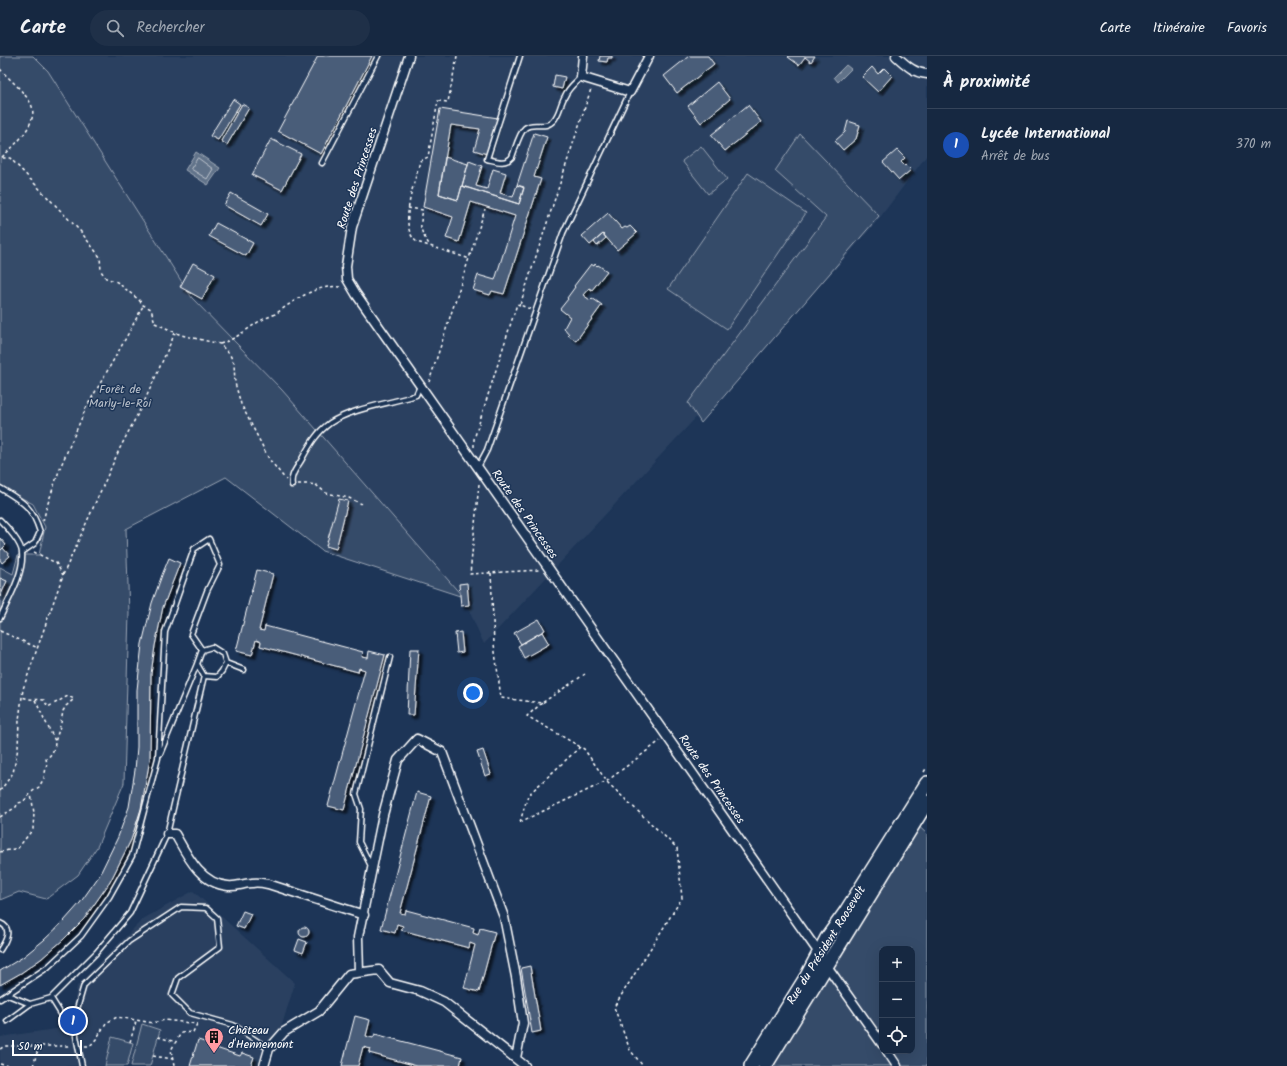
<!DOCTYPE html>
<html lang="fr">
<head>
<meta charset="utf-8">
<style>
	:root { --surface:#162841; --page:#1f3048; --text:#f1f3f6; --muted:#9ea6b1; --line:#35445a; --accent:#8c9099 }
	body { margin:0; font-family:Kalam,sans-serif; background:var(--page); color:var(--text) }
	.controls { position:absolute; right:12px; bottom:12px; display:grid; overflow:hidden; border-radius:8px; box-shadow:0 4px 16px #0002 }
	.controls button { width:36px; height:36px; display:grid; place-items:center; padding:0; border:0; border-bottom:1px solid var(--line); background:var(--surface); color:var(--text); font:20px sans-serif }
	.scale { position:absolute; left:12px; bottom:10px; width:70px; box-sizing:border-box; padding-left:4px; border:2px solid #fff; border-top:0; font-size:11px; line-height:14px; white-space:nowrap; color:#fff; -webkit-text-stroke:3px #1d3557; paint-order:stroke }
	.you { position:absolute; left:473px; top:637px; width:14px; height:14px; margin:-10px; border:3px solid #fff; border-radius:50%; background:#1a73e8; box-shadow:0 0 0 6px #1a73e833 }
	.badge { display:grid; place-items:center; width:26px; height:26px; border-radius:50%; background:var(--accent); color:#fff; font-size:13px; font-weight:700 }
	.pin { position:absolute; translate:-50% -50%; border:2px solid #fff; box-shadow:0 1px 4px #0006 }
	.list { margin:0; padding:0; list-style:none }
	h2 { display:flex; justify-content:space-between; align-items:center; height:52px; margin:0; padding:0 16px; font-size:17px }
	h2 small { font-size:13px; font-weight:400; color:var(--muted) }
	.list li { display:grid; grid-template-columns:26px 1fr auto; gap:12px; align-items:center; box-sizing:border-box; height:72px; padding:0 16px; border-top:1px solid var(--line) }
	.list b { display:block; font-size:15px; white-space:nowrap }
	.list p { margin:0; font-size:13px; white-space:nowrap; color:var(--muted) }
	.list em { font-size:13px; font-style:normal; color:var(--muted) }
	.icon { flex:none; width:22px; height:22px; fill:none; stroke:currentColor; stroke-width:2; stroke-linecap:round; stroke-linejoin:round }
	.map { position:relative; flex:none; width:927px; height:1010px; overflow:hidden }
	header { display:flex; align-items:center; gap:24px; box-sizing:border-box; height:56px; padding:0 20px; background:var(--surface); border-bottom:1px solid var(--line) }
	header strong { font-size:19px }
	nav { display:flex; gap:22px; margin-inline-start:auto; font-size:14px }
	.search { width:280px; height:36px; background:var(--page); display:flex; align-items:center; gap:10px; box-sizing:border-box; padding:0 14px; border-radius:22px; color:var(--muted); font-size:15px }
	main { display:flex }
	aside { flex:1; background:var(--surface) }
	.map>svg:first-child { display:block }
	.built { fill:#2a4161 }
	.green { fill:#364b69; stroke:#9aa5b4; fill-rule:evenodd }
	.water { fill:#617289; stroke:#a0aab8 }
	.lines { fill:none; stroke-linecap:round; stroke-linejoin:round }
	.shore { stroke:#c0c7d0; stroke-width:1 }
	.building { fill:#4a5d79; stroke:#fff; filter:url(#shadow) }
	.lane-casing { stroke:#fff; stroke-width:7 }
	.street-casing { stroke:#fff; stroke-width:11 }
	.primary-casing { stroke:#fff; stroke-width:16 }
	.path { stroke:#fff; stroke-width:1.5; stroke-dasharray:3 3; stroke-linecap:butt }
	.lane { stroke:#1d3557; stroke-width:4 }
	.street { stroke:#1d3557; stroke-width:8 }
	.primary { stroke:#1d3557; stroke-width:13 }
	.labels { text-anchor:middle; stroke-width:3; stroke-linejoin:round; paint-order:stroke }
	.street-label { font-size:12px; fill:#fff; stroke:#1d3557 }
	.park-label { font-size:12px; fill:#b9c0ca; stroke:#1d3557 }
	.poi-label { font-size:12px; fill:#fff; stroke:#1d3557; text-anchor:start }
</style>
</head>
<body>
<header>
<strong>Carte</strong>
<div class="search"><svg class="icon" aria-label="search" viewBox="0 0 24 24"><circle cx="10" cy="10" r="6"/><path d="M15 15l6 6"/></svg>Rechercher</div>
<nav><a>Carte</a><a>Itinéraire</a><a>Favoris</a></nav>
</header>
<main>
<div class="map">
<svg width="927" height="1010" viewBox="0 0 927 1010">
	<defs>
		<filter id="shadow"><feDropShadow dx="3.5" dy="3.5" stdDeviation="1" flood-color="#0009"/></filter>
	</defs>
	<rect width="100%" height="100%" fill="#1d3557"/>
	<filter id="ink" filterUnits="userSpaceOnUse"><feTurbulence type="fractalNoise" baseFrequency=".025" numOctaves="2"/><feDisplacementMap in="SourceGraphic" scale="8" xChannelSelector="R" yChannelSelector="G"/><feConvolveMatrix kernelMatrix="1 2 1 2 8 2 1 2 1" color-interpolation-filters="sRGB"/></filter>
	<g filter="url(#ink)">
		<path class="built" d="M33 0H927V99L878 164 837 211 484 588 463 541 282 334 192 242 48 15Z
			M193 835 295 927 281 972 264 990 258 1010H0V981L70 971 77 930 143 863Z"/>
		<path class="green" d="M0 0H33L48 15 192 242 282 334 463 541 322 495 226 421 126 473 129 557 124 727 97 791 78 819 46 843 19 836 0 844V511L13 518 18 499H39L45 471 33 448 0 430Z
			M800 78 879 160 701 367 688 347 826 161 775 115Z
			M701 90 727 123 708 138 682 105Z
			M748 117 806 157 727 273 668 233Z
			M914 766 927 778V1010H769ZM882 893H912V995H882Z
			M142 968 160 974 150 1010H131Z
			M112 981 133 987 127 1010H105Z"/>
		<path class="water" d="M846 9 851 13 838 26 834 21Z
			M196 96 220 112 208 129 185 114Z"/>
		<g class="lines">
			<path class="shore" d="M198 102 213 113 207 123 191 113Z"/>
		</g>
		<path class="building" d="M318 0H372L321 98 278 75Z
			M600 0H612V2H608L607 6 599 5Z
			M689 0H708L714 8 677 37 664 20Z
			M789 0H815L811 6 805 1 799 9 788 1Z
			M872 11 878 18 884 12 892 20 878 36 862 21Z
			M555 19 565 21 562 33 553 31Z
			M717 26 730 43 701 67 688 50Z
			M233 43 240 48 218 84 210 80Z
			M242 48 249 52 227 89 221 85Z
			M748 49 761 66 725 95 711 79Z
			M440 53 498 62 487 98 474 94 480 73 451 69 439 138 458 144 462 130 519 148 524 131 517 129 534 77 547 81 534 121 541 123 504 238 492 235 490 239 473 234 478 219 495 224 515 160 471 146 459 186 446 182 453 161 423 151Z
			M848 65 860 69 856 83 843 94 835 85 845 76Z
			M271 83 301 98 282 134 252 119Z
			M897 94 905 102 901 106 905 110 906 109 911 114 899 124 883 106Z
			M445 101 468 108 458 144 439 138Z
			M469 105 482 110 476 130 487 133 493 113 506 117 500 137 513 141 517 129 524 132 519 148 462 130Z
			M231 137 268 158 261 170 224 149Z
			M608 157 622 173 625 171 627 172 630 170 637 177 617 194 603 178 590 189 582 180Z
			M216 167 253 187 246 200 209 180Z
			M603 178 606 182 597 190 594 186Z
			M193 207 215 219 202 243 180 231Z
			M591 208 594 210 595 208 597 210 598 209 607 215 592 234 589 232 583 239 590 244 592 242 602 249 576 285 568 279 569 278 564 272 570 261 560 253 568 243 567 242 575 231 574 230Z
			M339 443 348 445 336 493 326 490Z
			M0 482 6 489 0 495Z
			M3 492 10 500 2 507 0 504V495Z
			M169 502 180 507 163 551 155 590 151 618 150 703 141 753 131 784 110 826 84 863 63 884 41 903 21 917 0 929V915L23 901 44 884 64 865 80 847 99 820 118 781 129 751 135 714 137 691V634L142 588 152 547 162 519Z
			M257 514 273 518 259 574 264 575 265 570 363 596 362 601 368 602 369 595 385 599 344 754 328 750 365 614 359 612 358 616 260 590 261 586 256 584 252 599 236 595Z
			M0 522 7 525 0 541Z
			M467 527 469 549 461 550 459 528Z
			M539 563 545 574 521 588 514 577Z
			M461 576 463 596 457 597 455 577Z
			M542 576 549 588 524 602 518 590Z
			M410 593H419L414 659H407Z
			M483 694 491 718 485 720 477 696Z
			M417 736 431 740 400 857 405 858 406 854 474 872 473 877 478 879 480 872 495 876 479 936 464 932 475 889 470 887 469 892 401 874 403 870 397 868 395 877 381 873Z
			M243 855 251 858 244 873 236 870Z
			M299 876a5 5 0 1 1 10 0a5 5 0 1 1-10 0Z
			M299 883 307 886 303 897 295 894Z
			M530 910 541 975 532 977 521 912Z
			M355 960 370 964 366 980 373 982 375 978 462 1001 460 1010H417L369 997 371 993 363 991 358 1010H342Z
			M198 984 211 988 210 990 240 1000 242 997 254 1001 251 1010H190Z"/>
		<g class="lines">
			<defs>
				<path id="lane" d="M520 0 487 103C496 105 505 109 512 101 515 94 519 77 525 72 533 65 545 74 553 65 560 58 560 48 565 40 568 32 575 27 581 21
					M322 107 378 0
					M478 411 487 394 563 177 630 36
					M292 429C290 419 297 412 302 403 309 390 317 376 330 367 350 353 386 348 410 341L416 339 420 330
					M0 432C23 446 32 450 40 476L35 487 22 496
					M0 464C7 471 22 488 22 497 24 518 8 544 0 562
					M226 607 222 615 217 621 204 620 197 608 202 594 212 591 223 598 226 607 244 614
					M160 698 197 608
					M371 810 359 786 361 753 356 738 390 601
					M0 867C13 872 6 885 0 894
					M8 939 30 948
					M51 942 66 966
					M0 943 48 911 81 880 109 841 132 800 158 702 165 576 194 493 209 483 220 509 207 535 191 578 202 594
					M7 965 30 948 51 942 96 897 130 857 167 778 204 620
					M82 1010 76 980V969L77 953 84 929 129 885 181 851 206 852 217 862 220 891 178 922 172 939 190 957 233 969 269 993"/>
				<path id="street" d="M409 0 352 171 346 210 347 223 356 238 819 897
					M583 0 581 21 630 36 649 0
					M896 0C906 9 914 17 927 18
					M167 778H175C187 799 200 828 228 830 237 831 244 827 252 827 257 826 263 827 268 828L364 859
					M827 910 882 988
					M359 916 358 881 383 759 398 704 417 683 442 696 504 861 516 921 523 967 516 1002
					M887 995 897 1010
					M264 1010 269 993 284 976 319 955 349 918 379 914 390 927 420 935 444 946 525 1010"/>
				<path id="primary" d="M751 1010 807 920 827 882 845 857 927 727
					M765 1010 927 746"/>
			</defs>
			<use href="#lane" class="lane-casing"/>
			<use href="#street" class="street-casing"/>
			<use href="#primary" class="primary-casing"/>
			<path class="path" d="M457 0 448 46 438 45 428 101 420 105C415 126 397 171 417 186L470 203
				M0 13C10 24 24 35 31 48 40 67 13 91 1 102H10L81 176 100 201 101 215 106 222 117 226 139 244 143 249 151 253 155 267 181 279 220 288 230 299 234 307 235 327 241 348 269 403 286 424
				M408 152 423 154C419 173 420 174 430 190
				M530 253 520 249 591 33
				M220 288C238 282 245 274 260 265 265 262 272 260 277 257 296 243 317 228 341 231
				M429 326 485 153
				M474 391V383L517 248 520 249
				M298 428H309L316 429 326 437 349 442 362 448
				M479 428 470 518 539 514
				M43 465 47 450 60 412 86 352 121 291 143 250
				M34 496 56 507 63 519
				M491 517 494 588 501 642 542 647 585 618
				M0 575 38 592
				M35 644 55 685
				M542 647 527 660 584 693 608 727 677 792 682 842 614 951 630 994 643 1010
				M924 716 927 711
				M0 735 13 717 18 692 19 664 23 633 63 519 119 394 145 344 175 277
				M0 761 16 751 18 747 23 746 33 735 39 731 44 722 47 707 46 703C52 699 55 692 55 686L61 667 63 655 66 650 74 643 68 640 48 651 44 644 29 643 22 641
				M520 766 607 725 660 685
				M520 766 528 739 580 691
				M0 796 18 792 33 773 34 757 31 738
				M158 981 176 986
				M130 986 136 965
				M85 990H90L97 982 106 967 117 961 153 967 165 964 198 968
				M0 993 5 990H71
				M153 1000 173 1003
				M0 1008 9 1010
				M33 1010 39 990
				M174 1010 171 994 181 977 193 976 197 968"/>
			<use href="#lane" class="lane"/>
			<use href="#street" class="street"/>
			<use href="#primary" class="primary"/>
		</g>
	</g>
	<defs>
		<symbol id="building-pin" viewBox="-11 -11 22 30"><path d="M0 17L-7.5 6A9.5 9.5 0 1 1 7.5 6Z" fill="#ff9aa2" stroke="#1d3557"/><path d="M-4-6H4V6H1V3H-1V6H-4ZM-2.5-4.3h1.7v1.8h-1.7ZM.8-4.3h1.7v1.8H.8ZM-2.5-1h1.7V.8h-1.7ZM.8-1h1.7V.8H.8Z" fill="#111"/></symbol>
	</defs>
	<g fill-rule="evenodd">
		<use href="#building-pin" x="203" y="970" width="22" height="30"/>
	</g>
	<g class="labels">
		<g class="street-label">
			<text transform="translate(357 122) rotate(-72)" y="4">Route des Princesses</text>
			<text transform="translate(525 458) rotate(55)" y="4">Route des Princesses</text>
			<text transform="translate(712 723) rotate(55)" y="4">Route des Princesses</text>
			<text transform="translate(826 889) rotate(-58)" y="4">Rue du Président Roosevelt</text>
		</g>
		<g class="park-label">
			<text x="120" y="337">Forêt de<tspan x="120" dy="14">Marly-le-Roi</tspan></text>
		</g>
		<g class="poi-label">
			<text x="228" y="978">Château<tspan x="228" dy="14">d'Hennemont</tspan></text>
		</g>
	</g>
</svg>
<div class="controls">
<button>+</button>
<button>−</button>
<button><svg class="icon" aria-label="locate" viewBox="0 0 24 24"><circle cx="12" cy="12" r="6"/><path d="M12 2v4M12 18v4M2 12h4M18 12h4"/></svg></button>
</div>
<div class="scale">50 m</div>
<div class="you"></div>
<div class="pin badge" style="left:73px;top:965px;background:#1a4fb4">1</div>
</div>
<aside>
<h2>À proximité<small></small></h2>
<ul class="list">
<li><span class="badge" style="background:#1a4fb4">1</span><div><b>Lycée International</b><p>Arrêt de bus</p></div><em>370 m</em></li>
</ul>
</aside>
</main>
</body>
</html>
